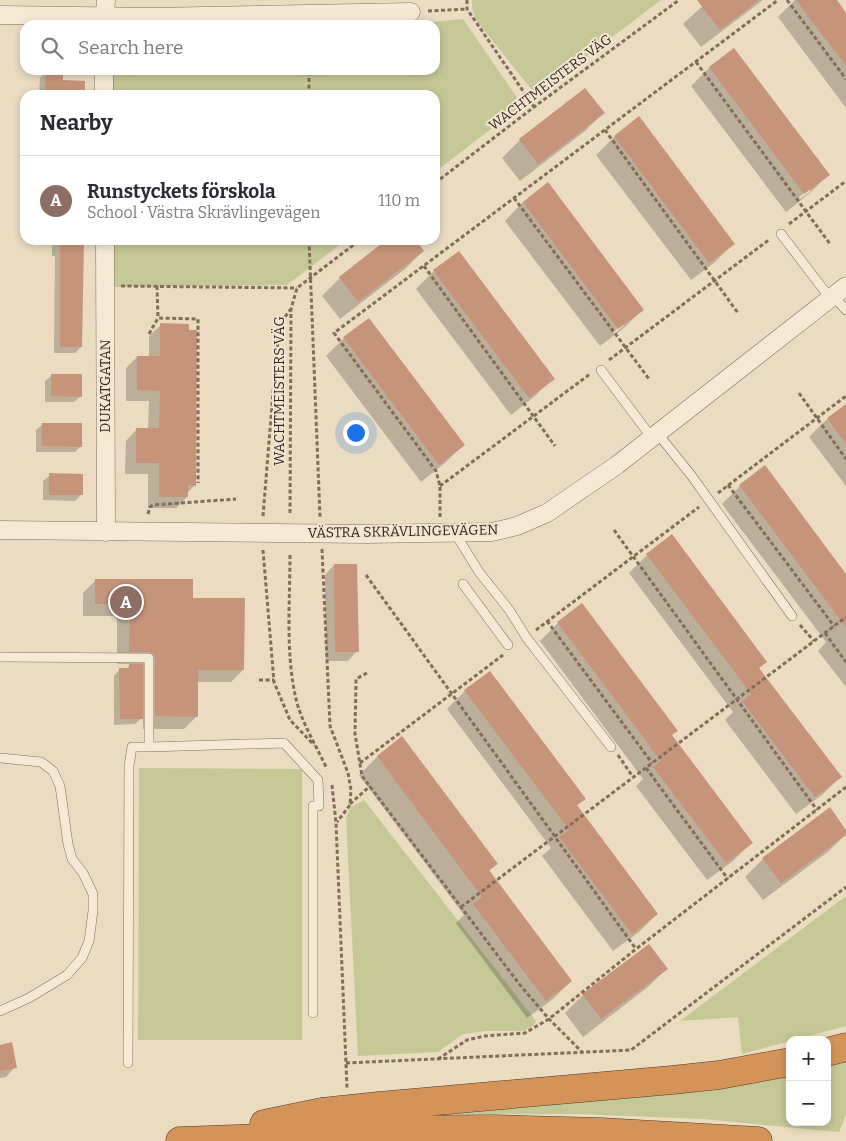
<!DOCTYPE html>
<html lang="en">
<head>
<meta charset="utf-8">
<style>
	:root { --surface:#fff; --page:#f7f7f7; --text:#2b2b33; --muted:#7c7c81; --line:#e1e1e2; --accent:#d93025 }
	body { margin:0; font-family:Bitter,serif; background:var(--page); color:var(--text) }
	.controls { position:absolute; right:15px; bottom:15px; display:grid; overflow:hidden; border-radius:10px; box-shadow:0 2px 8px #0003 }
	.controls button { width:45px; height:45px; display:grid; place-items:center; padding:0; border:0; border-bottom:1px solid var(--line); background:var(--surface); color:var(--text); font:25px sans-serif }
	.you { position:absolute; left:355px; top:432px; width:18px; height:18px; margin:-12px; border:4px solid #fff; border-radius:50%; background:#1a73e8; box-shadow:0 0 0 8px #1a73e833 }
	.badge { display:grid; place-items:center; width:32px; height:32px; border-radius:50%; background:var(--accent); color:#fff; font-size:16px; font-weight:700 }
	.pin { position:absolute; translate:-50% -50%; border:2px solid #fff; box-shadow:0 1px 5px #0006 }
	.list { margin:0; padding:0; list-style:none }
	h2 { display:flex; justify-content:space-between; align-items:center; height:65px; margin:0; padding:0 20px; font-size:21px }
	h2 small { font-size:16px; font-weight:400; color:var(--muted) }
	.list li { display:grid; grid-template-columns:32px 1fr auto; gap:15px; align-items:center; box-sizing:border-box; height:90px; padding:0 20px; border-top:1px solid var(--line) }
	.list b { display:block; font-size:19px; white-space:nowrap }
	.list p { margin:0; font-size:16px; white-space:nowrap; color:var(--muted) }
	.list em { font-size:16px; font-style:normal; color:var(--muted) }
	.icon { flex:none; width:28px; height:28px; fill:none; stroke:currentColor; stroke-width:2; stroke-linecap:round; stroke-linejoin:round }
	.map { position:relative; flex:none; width:846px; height:1141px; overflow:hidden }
	.search { position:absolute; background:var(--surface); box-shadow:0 2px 8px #0003; left:20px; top:20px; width:420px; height:55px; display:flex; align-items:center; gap:12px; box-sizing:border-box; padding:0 18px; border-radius:15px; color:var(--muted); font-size:19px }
	.panel { position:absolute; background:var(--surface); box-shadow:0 2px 8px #0003; left:20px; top:90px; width:420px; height:155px; border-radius:15px }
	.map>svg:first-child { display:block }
	.green { fill:#c5c796 }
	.shadow { fill:#0003; fill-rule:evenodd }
	.building { fill:#c6947a }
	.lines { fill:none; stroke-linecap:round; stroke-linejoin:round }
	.lane-casing { stroke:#836d5a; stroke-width:10 }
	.street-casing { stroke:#836d5a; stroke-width:19 }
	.highway-casing { stroke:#503c2e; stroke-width:29 }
	.path { stroke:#836d5a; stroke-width:3; stroke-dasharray:4 2.5; stroke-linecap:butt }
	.lane { stroke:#f6e9d4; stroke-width:9 }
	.street { stroke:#f6e9d4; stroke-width:18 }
	.highway { stroke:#d59457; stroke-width:28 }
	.highway-bridge-casing { stroke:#503c2e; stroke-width:29; stroke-linecap:butt }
	.highway-bridge { stroke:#d59457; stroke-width:28 }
	.labels { text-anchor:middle; stroke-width:4; stroke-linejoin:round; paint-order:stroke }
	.street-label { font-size:14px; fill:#33261d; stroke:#f2e6d0 }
</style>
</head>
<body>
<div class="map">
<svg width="846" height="1141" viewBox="0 0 846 1141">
	<rect width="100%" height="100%" fill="#eadbc1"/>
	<path class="green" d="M472 0H661L536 95 477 21 472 8Z
		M463 19 522 105 435 172V95H112V70H435V25H431L432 22Z
		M113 240H346L287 285 113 287Z
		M139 768 302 769V1040H138Z
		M364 800 536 1021 534 1025 524 1031H486L463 1034 438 1052 358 1056 346 818 351 807Z
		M846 896V1026L742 1054 738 1017 680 1021Z
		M846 1055V1115L839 1132 703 1119 579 1114 332 1115 790 1069V1122H827V1061Z"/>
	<path class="shadow" d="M709 0H763L701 47 683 24Z
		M795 0H835L846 15V108L778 17Z
		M734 49 828 175 810 193 786 212 691 86 709 68ZM810 188V192L800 199 799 197Z
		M46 72 62 82 84 95H39L40 78Z
		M603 113 585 131 520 181 502 158 520 140Z
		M639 118 733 244 715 262 691 280 596 155 614 137Z
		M523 202 642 310 624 328 600 346 505 221ZM624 323V326L614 334 613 332Z
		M52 240H82L81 347 75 353H54L55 256H52Z
		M388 240H415L423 251 405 269 340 319 322 296 340 278Z
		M434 271 553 378 535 396 511 415 416 289Z
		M161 325 188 331 195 485 187 493V497L176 508H148V474H125L126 441 137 429H148L149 401H126V368L137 357H149V336Z
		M344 338 463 445 445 463 421 482 326 356Z
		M52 375 81 396 74 402H45V381Z
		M846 405V486L809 437 827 419Z
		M43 424 81 446 75 452H36V430Z
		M50 475 81 495 75 501 43 500V481Z
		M740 486 846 576V687L818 651 826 642 722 504Z
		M647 555 766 662 758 669 840 777 822 795 796 814 725 720 733 712 629 573Z
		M334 565 357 651 348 661H326L325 575Z
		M96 580 192 599 243 670 231 682H197V716L184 729H143V717L135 724 114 725V676L120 669H126L131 664H117V616H83V593Z
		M582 605 671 736 751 843 733 861 707 880 636 786 643 779 540 641 558 623Z
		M465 691 584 799 576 806 657 914 639 932 613 951 542 856 551 848 447 709Z
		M402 738 496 864 489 871 571 981 553 999 527 1018 456 923 464 915 359 775 377 757Z
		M846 832V834L829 851 763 900 745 877 763 859Z
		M649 945 666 969 648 987 583 1037 565 1013 583 995Z
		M0 1046 15 1067 6 1077 0 1078Z"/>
	<path class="building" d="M697 0H759L720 30Z
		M796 0H837L846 13V66Z
		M734 48 830 175 804 194 709 67Z
		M46 70 63 71V80L85 81V95H45Z
		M585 88 605 113 538 164 519 139Z
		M639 116 735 244 709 263 614 136Z
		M548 182 644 310 618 329 523 202Z
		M60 240H84L82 347H60Z
		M386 240H416L424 251 358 302 339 277Z
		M459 251 555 379 529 398 433 270Z
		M369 318 465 445 439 465 343 337Z
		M160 323 189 324V330H197L196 486 188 485V497H159V463H136V428H159L160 391 137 390V356H160Z
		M51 374H82V397L51 396Z
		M846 404V444L827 418Z
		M42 423H82V447L42 446Z
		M765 465 846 574V627L739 485Z
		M49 473 83 474V495H49Z
		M672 534 767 662 759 668 842 777 815 797 742 701 751 694 646 554Z
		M334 564H357L359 652H335Z
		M95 579H193V598H245L244 670H198V717L155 716V655L150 652H129L130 604H95Z
		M582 603 678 731 672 735 753 843 726 863 653 767 661 761 557 622Z
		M129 664H143V719H120L119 668H129Z
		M490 671 586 799 577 805 658 914 632 934 559 837 569 830 464 690Z
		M402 736 498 864 489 870 572 981 546 1001 473 904 482 897 377 756Z
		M830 807 846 830V835L781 883 762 858Z
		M649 944 668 969 601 1019 582 994Z
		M12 1042 17 1068 0 1071V1045Z"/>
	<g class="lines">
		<defs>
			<path id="lane" d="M781 234 830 298
				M832 295 846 310
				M601 370 652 438
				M658 434 691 475 792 616
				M455 533 479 572 510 611 526 637 611 747
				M463 584 508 645
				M0 657 149 658V747L284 743 318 780 319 806H313V1013
				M0 758 41 762 53 771 60 786 68 844 72 859 83 873 93 894V911L89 941 82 958 67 975 29 998 0 1011
				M128 1063 129 766 132 747H149"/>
			<path id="street" d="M0 15 154 17 411 12
				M104 25 106 0
				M104 70V95
				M105 240 106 532
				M0 530 366 534 492 532 517 526 547 513 617 465 846 286"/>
			<path id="highway" d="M827 1052 846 1047
				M379 1106 672 1080 719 1075 790 1062
				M264 1124 322 1112
				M385 1130 492 1129 601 1132 758 1141
				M180 1141 320 1136"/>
		</defs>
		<use href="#lane" class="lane-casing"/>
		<use href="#street" class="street-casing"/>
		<use href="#highway" class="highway-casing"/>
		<path class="path" d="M467 0V9L534 107
			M787 0 846 79
			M428 11 467 9
			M696 62 830 244
			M309 95V70
			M605 130 738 313
			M435 183 534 107 679 0
			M514 198 649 379
			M789 224 846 181
			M309 240 320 517
			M424 266 555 446
			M121 286 297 288
			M157 286 158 318
			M149 334 158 318 198 319V483
			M609 360 770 239
			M799 393 846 459
			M728 485 834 626
			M440 486 590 374
			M718 493 846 396
			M290 513 291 309 297 288 360 240
			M148 514 150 507 153 505 236 499
			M263 516 276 355 281 322 291 309
			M440 517V486L436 471 334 333 778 0
			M614 530 817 810
			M322 549 330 726 348 773 351 790 350 805 337 822
			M263 550 274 682 290 720 314 745
			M290 555C290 603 285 656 297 703 304 727 317 747 327 769
			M366 575 636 949
			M547 621 652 763
			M800 625 814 641
			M536 630 699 507
			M825 633 846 662
			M367 673 356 679 355 734 362 776 520 985 549 1019 582 1052
			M259 680H274
			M618 755 633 777
			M360 763 503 655
			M646 768 728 879
			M332 785 336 823 347 1088
			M350 804 370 786
			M461 907 846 617
			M438 1059 467 1040 485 1036 525 1033 549 1019 636 949 846 787
			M346 1063 631 1050 846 887"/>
		<use href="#lane" class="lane"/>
		<use href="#street" class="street"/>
		<use href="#highway" class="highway"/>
		<defs>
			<path id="highway-bridge" d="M322 1112 379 1106
				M320 1136 385 1130"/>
		</defs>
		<use href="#highway-bridge" class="highway-bridge-casing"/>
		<use href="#highway-bridge" class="highway-bridge"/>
	</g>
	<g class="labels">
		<g class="street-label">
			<text transform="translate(550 82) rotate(-37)" y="5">WACHTMEISTERS VÄG</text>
			<text transform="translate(105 386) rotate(-90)" y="5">DUKATGATAN</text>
			<text transform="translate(279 391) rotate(-90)" y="5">WACHTMEISTERS VÄG</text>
			<text transform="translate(403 531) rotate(-1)" y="5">VÄSTRA SKRÄVLINGEVÄGEN</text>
		</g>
	</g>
</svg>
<div class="controls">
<button>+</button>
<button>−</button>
</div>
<div class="you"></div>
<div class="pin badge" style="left:126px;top:602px;background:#8d6e63">A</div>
<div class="search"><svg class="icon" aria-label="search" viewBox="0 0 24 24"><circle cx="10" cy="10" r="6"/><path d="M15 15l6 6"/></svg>Search here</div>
<section class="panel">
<h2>Nearby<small></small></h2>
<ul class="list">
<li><span class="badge" style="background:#8d6e63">A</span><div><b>Runstyckets förskola</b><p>School · Västra Skrävlingevägen</p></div><em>110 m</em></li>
</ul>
</section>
</div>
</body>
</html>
